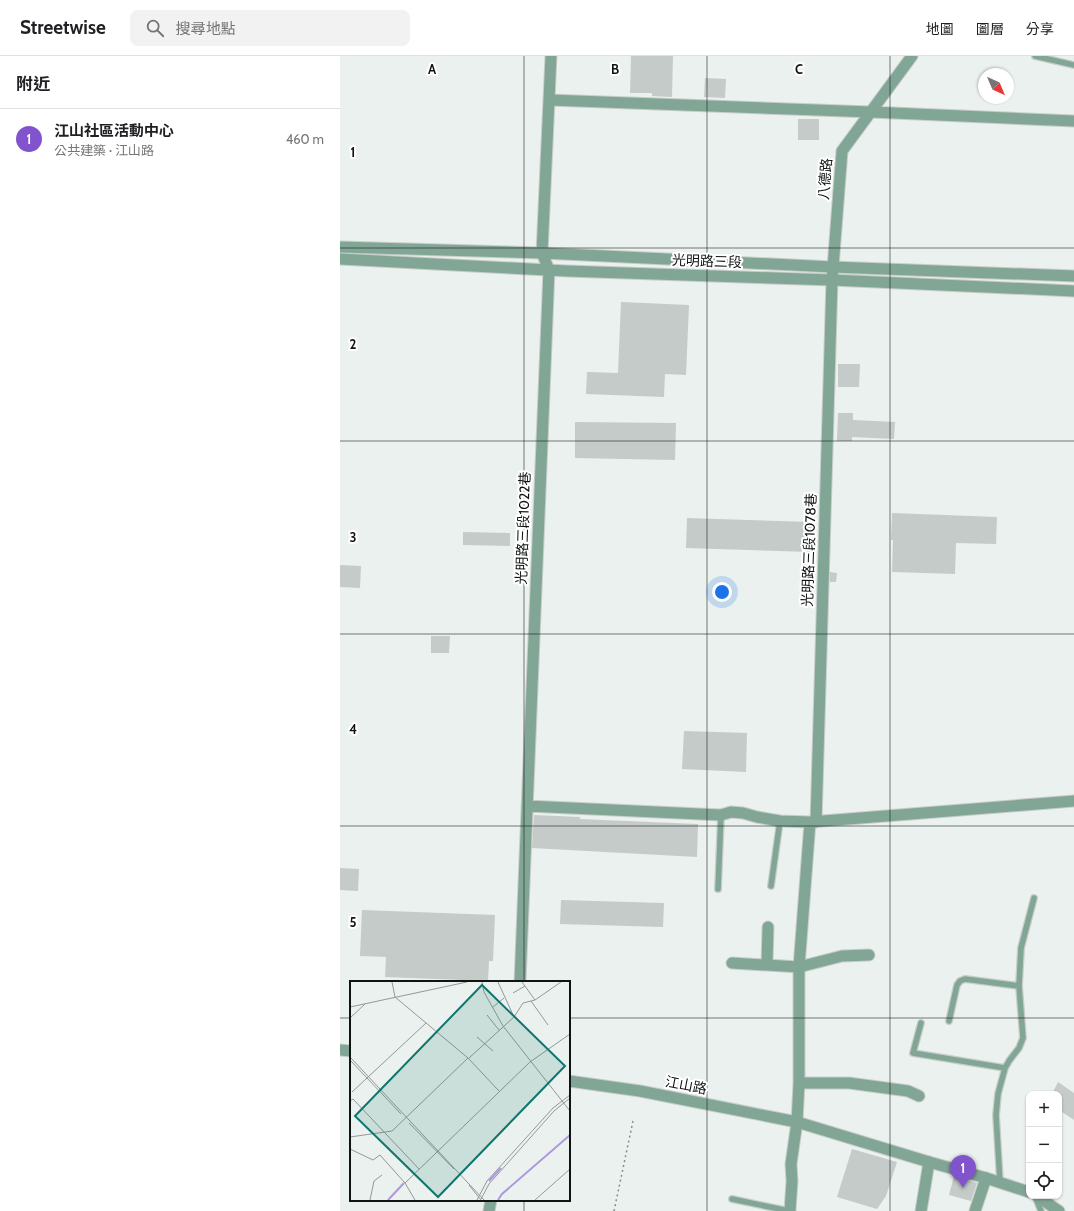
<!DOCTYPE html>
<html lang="zh-TW">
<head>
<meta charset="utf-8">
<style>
	:root { --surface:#fff; --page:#f2f2f2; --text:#202124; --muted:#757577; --line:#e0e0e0; --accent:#8154cd }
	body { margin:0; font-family:Cabin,"Noto Sans TC",sans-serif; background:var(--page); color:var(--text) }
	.controls { position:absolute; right:12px; bottom:12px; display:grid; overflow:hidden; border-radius:8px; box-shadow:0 1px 3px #0004 }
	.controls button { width:36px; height:36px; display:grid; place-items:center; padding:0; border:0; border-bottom:1px solid var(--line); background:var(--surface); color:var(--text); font:20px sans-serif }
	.compass { position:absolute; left:638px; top:12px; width:36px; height:36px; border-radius:50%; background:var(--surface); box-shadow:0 1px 3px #0004; rotate:136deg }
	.you { position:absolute; left:382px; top:536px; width:14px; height:14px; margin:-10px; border:3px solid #fff; border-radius:50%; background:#1a73e8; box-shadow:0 0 0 6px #1a73e833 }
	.badge { display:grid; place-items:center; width:26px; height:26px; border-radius:50%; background:var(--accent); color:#fff; font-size:13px; font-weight:700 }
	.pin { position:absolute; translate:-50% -33px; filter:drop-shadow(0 1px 2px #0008) }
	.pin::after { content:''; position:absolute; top:21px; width:14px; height:12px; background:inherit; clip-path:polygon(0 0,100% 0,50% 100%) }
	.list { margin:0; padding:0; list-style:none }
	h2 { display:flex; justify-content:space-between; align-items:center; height:52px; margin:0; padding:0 16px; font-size:17px }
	h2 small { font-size:13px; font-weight:400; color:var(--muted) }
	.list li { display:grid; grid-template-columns:26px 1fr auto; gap:12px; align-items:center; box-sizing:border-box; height:60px; padding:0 16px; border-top:1px solid var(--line) }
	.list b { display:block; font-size:15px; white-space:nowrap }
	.list p { margin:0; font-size:13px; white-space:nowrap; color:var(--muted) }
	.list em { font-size:13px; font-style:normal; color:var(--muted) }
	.icon { flex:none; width:22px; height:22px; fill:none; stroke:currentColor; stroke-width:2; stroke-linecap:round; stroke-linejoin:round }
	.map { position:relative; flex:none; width:734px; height:1155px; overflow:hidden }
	header { display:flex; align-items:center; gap:24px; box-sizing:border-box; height:56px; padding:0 20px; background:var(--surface); border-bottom:1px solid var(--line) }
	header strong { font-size:19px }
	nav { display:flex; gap:22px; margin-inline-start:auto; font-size:14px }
	.search { width:280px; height:36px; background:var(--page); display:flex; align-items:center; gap:10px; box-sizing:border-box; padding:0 14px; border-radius:8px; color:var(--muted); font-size:15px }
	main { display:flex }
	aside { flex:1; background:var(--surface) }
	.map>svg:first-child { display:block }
	.building { fill:#c5cbc8 }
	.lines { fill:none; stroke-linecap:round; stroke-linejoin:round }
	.service-casing { stroke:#c8cdcb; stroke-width:8 }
	.minor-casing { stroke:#c8cdcb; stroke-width:13 }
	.tertiary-casing { stroke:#c8cdcb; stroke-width:13 }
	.path { stroke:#888c8a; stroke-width:1.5; stroke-dasharray:2 3; stroke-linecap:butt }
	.service { stroke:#82a695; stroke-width:5.5 }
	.minor { stroke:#82a695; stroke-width:11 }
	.tertiary { stroke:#82a695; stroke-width:11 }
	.grid { fill:none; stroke:#111312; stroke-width:1; stroke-opacity:0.55 }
	.labels { text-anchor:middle; stroke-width:4; stroke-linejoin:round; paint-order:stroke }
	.street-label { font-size:14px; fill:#111312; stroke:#fff }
	.inset-river { fill:none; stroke:#ad98e0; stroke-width:2 }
	.inset-road { fill:none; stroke:#949896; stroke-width:1 }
	.view { fill:#0f766e; fill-opacity:0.15; stroke:#0f766e; stroke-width:2 }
	.inset-edge { fill:none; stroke:#111312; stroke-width:2 }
	.grid-label { font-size:13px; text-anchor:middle; font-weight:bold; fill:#111312; stroke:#fff; stroke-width:4; stroke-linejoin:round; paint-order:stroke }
</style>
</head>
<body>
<header>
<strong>Streetwise</strong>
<div class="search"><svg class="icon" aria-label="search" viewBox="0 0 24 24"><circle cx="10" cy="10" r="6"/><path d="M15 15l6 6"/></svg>搜尋地點</div>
<nav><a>地圖</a><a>圖層</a><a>分享</a></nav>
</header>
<main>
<aside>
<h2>附近<small></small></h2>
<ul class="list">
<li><span class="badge">1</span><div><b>江山社區活動中心</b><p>公共建築 · 江山路</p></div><em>460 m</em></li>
</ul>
</aside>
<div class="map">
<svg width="734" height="1155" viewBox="0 0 734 1155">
	<rect width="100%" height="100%" fill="#ebf1ee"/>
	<path class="building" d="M291 0H333L332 41 312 40V37H290Z
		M365 22 386 23 385 42 364 41Z
		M458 63H479V84H458Z
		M281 246 349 249 346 319 325 318 324 341 246 338 247 316 278 317Z
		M498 308H520L519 331H498Z
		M498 357H513V364L555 366 554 383 512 381V385H497Z
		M235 366 336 367 335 404 235 402Z
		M552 457 657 461 656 488 616 487 615 518 552 516 553 484H551Z
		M347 462 472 466 470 496 346 492Z
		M123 476 170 477V490L123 489Z
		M0 509 21 510 20 532 0 531Z
		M490 516 497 517 496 526H490Z
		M91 580H110L109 597H91Z
		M344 675 407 677 406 716 342 713Z
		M194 759 240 761V763L358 768 357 801 192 792Z
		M0 812 19 813 18 835 0 834Z
		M221 844 324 847 323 871 220 868Z
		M22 854 155 859 153 905H149L148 925 45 921 46 901 20 900Z
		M718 1026 734 1037V1064L719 1054V1038H712Z
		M512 1093 557 1106 546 1140 537 1153 497 1141Z
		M614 1120 637 1127 631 1145 609 1139Z"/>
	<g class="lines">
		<defs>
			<path id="service" d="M695 0 734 9
				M431 830 440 765
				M378 833 381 759
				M609 965 617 929 620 925 625 923 679 930
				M581 967 573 997 665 1012
				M660 1126 656 1059 658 1038 665 1012 669 1005 679 992 683 982 679 930 681 892 694 842
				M695 1140 701 1155
				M392 1143 449 1155"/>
			<path id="minor" d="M210 44 531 56 734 65
				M187 750 381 759 391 756 403 757 417 761 440 765 470 766 734 745
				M476 766 492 224 502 95 572 0
				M392 907 459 911 502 900 529 899
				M427 909 428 871
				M180 926 209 214 202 197 211 0
				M459 1027H509L568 1035 579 1040
				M149 1155 151 1144
				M450 1155 452 1125 451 1108 457 1066 459 1027V911L470 766
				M581 1155 589 1106
				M635 1155 646 1122"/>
			<path id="tertiary" d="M0 191 202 197 493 211 734 220
				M0 203 227 215 492 224 734 235
				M0 994 11 995
				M229 1025 300 1035 457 1066 589 1106 646 1122 689 1136
				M697 1140 719 1155"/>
		</defs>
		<use href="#service" class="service-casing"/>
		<use href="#minor" class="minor-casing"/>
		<use href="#tertiary" class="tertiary-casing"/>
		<path class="path" d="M274 1155 293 1065"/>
		<use href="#service" class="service"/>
		<use href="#minor" class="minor"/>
		<use href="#tertiary" class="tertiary"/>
	</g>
	<path class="grid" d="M184 0V926M367 0V1155M550 0V1155M0 192H734M0 385H734M0 578H734M0 770H734M0 962H11M229 962H734M184 1144V1155"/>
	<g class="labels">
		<g class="street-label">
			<text transform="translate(485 123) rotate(-85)" y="5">八德路</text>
			<text transform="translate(367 205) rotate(2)" y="5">光明路三段</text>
			<text transform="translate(183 472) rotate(-88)" y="5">光明路三段1022巷</text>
			<text transform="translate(469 494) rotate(-88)" y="5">光明路三段1078巷</text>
			<text transform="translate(346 1029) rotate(11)" y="5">江山路</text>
		</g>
	</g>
	<g transform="translate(10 925)">
		<rect width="220" height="220" fill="#ebf1ee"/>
		<path class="inset-river" d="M139 200 151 187M38 219 54 202M148 219 152 213 220 154"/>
		<path class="inset-road" d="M42 1 45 16 118 77 149 110M132 1 134 11 153 45 220 130M148 1 164 36M172 1 185 19M163 12 175 5M181 20 198 44M0 26 117 1M143 26 154 17M137 34 149 49M0 37 15 23M127 56 143 70M0 76 134 219M119 77 164 36 173 22 185 19 211 1M0 79 51 133M2 111 76 42M0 120 3 118 69 188M59 142 104 188M0 156 42 150 118 77M0 168 23 179 30 174 55 202 65 219M55 202 180 81 220 53M119 204 131 219M131 218 139 203 204 130 220 117M20 219 24 200 32 194M127 219 137 200 203 127 220 114M185 219 220 188"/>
		<path class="view" d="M132 4 215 85 88 216 5 135Z"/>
		<rect width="220" height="220" class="inset-edge"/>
	</g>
	<g class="grid-label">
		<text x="92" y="18">A</text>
		<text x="275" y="18">B</text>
		<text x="459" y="18">C</text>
		<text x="13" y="101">1</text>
		<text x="13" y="293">2</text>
		<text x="13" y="486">3</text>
		<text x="13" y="678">4</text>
		<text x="13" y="871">5</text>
	</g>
</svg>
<div class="controls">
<button>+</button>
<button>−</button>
<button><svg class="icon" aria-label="locate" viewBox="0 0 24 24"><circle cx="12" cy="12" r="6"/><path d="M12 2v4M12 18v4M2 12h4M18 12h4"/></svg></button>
</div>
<svg class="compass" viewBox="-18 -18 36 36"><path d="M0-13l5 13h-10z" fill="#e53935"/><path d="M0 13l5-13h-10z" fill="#757577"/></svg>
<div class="you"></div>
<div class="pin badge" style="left:623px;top:1132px">1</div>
</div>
</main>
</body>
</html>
